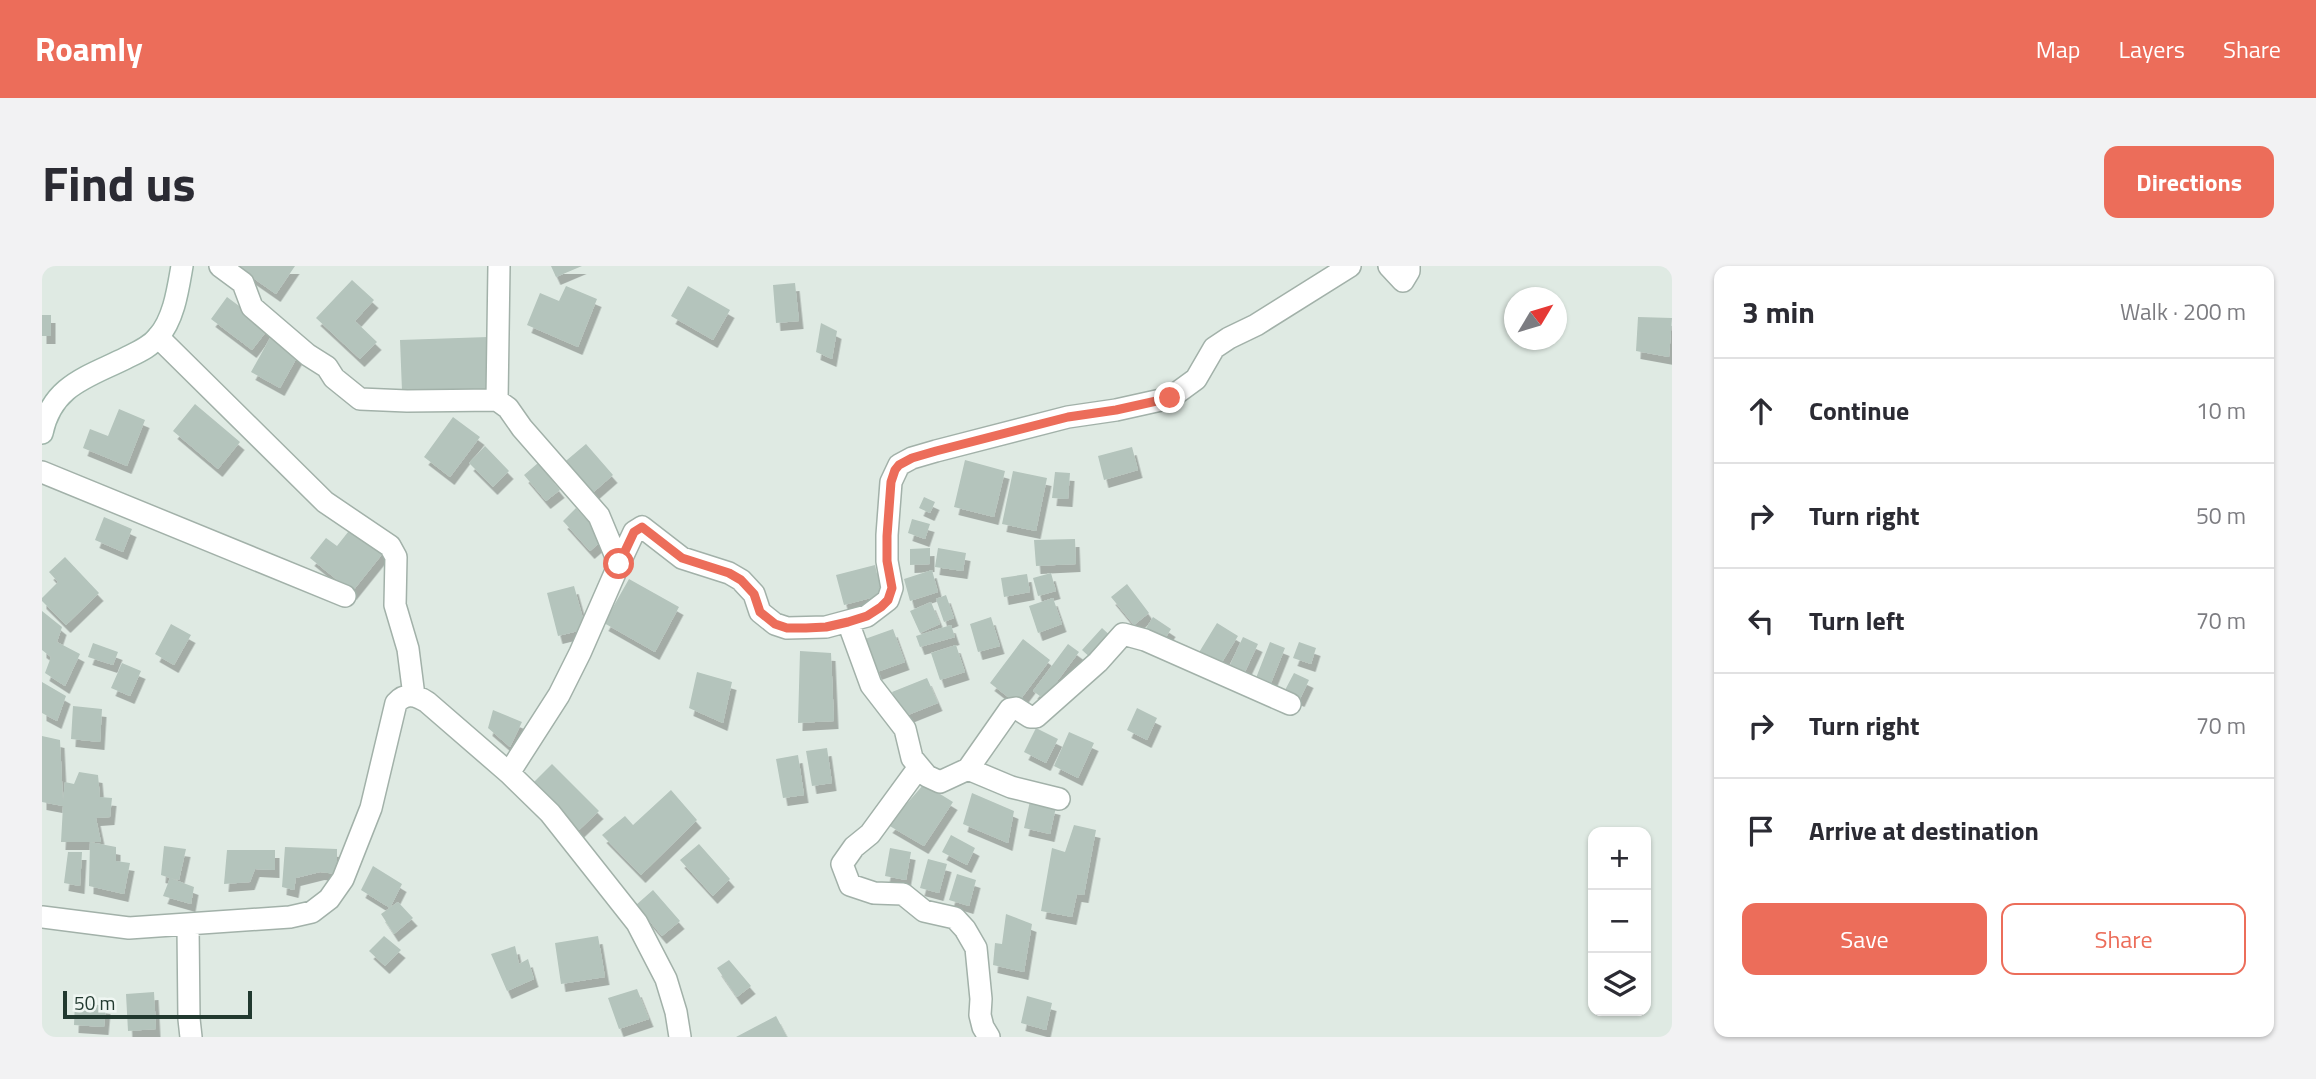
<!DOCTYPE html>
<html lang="en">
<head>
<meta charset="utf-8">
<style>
	:root { --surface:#fff; --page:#f2f2f3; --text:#2b2b33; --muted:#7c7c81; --line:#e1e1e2; --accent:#ec6d5a }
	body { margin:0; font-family:"Titillium Web",sans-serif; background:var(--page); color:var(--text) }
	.controls { position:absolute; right:21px; bottom:21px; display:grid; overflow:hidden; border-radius:14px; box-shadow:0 2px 5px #0004 }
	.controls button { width:63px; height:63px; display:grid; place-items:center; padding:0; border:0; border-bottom:2px solid var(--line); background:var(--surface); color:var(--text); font:35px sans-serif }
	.compass { position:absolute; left:1462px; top:21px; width:63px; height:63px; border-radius:50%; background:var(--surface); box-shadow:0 2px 5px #0004; rotate:52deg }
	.scale { position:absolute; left:21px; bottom:18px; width:189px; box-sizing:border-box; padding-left:7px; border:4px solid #21392f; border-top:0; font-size:19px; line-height:24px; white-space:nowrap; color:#21392f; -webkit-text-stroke:5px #eff6f2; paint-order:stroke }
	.stop { position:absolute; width:21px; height:21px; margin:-16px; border:5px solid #ec6d5a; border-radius:50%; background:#fff }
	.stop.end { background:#ec6d5a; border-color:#fff; box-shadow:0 2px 7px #0008 }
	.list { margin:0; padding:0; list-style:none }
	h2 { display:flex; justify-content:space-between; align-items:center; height:91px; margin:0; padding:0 28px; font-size:30px }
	h2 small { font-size:23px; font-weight:400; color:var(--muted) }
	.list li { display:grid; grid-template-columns:46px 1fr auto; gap:21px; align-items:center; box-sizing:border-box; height:105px; padding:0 28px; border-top:2px solid var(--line) }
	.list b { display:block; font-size:26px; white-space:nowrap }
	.list em { font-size:23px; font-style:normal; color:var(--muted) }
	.actions { display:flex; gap:14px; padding:21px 28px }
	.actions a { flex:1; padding:16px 0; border:2px solid var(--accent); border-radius:14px; text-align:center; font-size:24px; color:var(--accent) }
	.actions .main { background:var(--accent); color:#fff }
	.icon { flex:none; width:38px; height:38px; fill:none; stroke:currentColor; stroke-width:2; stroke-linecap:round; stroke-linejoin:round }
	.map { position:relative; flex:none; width:1630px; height:771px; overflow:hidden; border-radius:14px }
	header { display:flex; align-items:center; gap:42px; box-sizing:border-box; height:98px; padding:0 35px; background:var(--accent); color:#fff }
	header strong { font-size:33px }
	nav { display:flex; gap:38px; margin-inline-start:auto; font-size:24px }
	.intro { display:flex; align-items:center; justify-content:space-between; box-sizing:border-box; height:168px; padding:0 42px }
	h1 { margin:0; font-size:49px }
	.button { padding:18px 32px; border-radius:14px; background:var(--accent); color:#fff; font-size:24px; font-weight:700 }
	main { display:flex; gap:42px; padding:0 42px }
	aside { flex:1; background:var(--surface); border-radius:14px; box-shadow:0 2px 5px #0004 }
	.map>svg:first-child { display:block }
	.building { fill:#b4c4bc; filter:url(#shadow) }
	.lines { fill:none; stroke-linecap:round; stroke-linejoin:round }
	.minor-casing { stroke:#a2b1a9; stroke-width:24 }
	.secondary-casing { stroke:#9fb5aa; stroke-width:24 }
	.minor { stroke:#fff; stroke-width:21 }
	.secondary { stroke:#fff; stroke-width:21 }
	.route { stroke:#ec6d5a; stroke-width:9 }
</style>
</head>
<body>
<header>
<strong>Roamly</strong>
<nav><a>Map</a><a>Layers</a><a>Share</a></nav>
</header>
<div class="intro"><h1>Find us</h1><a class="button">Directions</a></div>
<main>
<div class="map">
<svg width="1630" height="771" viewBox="0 0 1630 771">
	<defs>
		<filter id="shadow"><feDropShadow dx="4.5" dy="8" stdDeviation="0" flood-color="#0004"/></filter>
	</defs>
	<rect width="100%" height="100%" fill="#dfeae3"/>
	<path class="building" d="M194 0H253L234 28Z
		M509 0H540L514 11Z
		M310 14 332 34 313 55 335 76 318 93 274 52Z
		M753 17 757 55 734 57 731 19Z
		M524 20 555 33 536 81 485 59 498 27 517 35Z
		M646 20 688 44 671 74 629 50Z
		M185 31 227 62 210 84 169 53Z
		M0 49H9V70H0Z
		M1596 51 1630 52 1627 91 1594 85Z
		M779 57 795 65 790 93 774 86Z
		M446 71 448 123 360 125 358 74Z
		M228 72 257 88 238 122 209 106Z
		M153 138 198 176 176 203 131 165Z
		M77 143 103 154 85 200 41 182 48 163 66 170Z
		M411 151 438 171 408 211 382 191Z
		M544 178 571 209 546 231 519 199Z
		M443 180 467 205 451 221 427 197Z
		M1090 181 1096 204 1062 214 1056 190Z
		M923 194 963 205 952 251 912 241Z
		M496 197 518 224 504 235 482 209Z
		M971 205 1005 212 994 265 960 258Z
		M1013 206 1028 207 1026 233 1010 232Z
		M882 231 893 236 888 247 877 242Z
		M534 242 562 273 548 285 521 255Z
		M62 251 90 263 81 286 53 274Z
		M870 253 888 258 883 273 866 267Z
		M310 261 342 286 310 326 268 292 284 272 295 280Z
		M1033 273 1034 298 994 300 992 274Z
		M888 282V298L868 299V283Z
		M896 282 924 287 921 305 893 301Z
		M23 291 57 327 24 359 0 335V332L16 316 7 306Z
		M833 299 840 329 802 339 794 309Z
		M890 304 896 326 868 335 862 313Z
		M1009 307 1014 325 996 330 991 312Z
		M985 308 988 326 962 331 959 312Z
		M587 313 637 341 613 386 562 357Z
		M1085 318 1107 347 1092 359 1069 331Z
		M532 320 544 363 516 370 505 327Z
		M904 329 912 352 902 356 894 333Z
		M1011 332 1020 358 996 367 987 340Z
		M889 336 898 358 878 367 868 345Z
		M0 345 20 361 15 376 38 388 23 420 3 407 9 391 0 384Z
		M949 351 958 380 936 386 928 358Z
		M1111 351 1129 363 1121 376 1103 364Z
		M1175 357 1196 370 1177 401 1156 388Z
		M129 358 149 369 132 399 113 388Z
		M909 359 913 371 878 381 874 370Z
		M1060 362 1072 373 1052 395 1040 384Z
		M851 363 863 396 835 406 823 373Z
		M1201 371 1216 378 1201 410 1186 403Z
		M981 373 1008 394 975 438 948 417Z
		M1228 376 1243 382 1229 417 1214 412Z
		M1257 376 1274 382 1269 398 1251 392Z
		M51 377 76 386 71 399 46 391Z
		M1026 378 1037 386 1002 433 991 425Z
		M914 379 923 406 898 414 889 387Z
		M758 385 789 387 792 455 756 457Z
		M80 397 99 405 88 430 69 422Z
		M655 406 690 416 681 457 647 442Z
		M1252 407 1267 414 1258 433 1242 426Z
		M885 412 896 437 861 451 850 426Z
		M0 416 24 430 15 455 0 447Z
		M31 440 60 443 58 476 29 473Z
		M1095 442 1115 452 1105 474 1085 464Z
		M451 444 480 456 468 481 446 462Z
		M994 462 1016 473 1004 497 982 486Z
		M1027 466 1052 477 1036 512 1012 500Z
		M0 470 18 474 21 535 23 516 32 518 37 506 56 509 58 531 70 532 68 551 54 552 59 576H19L21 540 0 536Z
		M785 482 790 517 770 520 764 485Z
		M756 489 762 529 741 532 734 493Z
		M510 498 557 545 536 565 490 518Z
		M882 518 911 536 882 580 846 559Z
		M629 524 655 554 599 609 560 569 583 550 591 559Z
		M930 527 972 545 966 577 921 558Z
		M988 535 1014 541 1008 568 982 562Z
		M1032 559 1054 564 1042 629 1035 628 1030 651 999 645 1010 582 1023 586Z
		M909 569 933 582 925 599 900 586Z
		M48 576 74 581V595L88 597 82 628 47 620Z
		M657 578 688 613 671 630 638 594Z
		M122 580 144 583 137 614 128 612 152 621 149 638 121 630 128 612 119 609Z
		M243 581 295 583V608L278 606 254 612 252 624 240 621Z
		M848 582 869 586 864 614 843 610Z
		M185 584H233V604L213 603 208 616 182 618Z
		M26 586H40L38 620 22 617Z
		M886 593 905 598 897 627 878 622Z
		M331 600 360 618 348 642 319 624Z
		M915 608 934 614 927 640 907 634Z
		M611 624 638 655 620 670 594 639Z
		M356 636 371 652 352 668 339 648Z
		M964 648 990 658 982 706 951 699 953 677 960 678Z
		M342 670 359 684 343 700 327 685Z
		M556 670 563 711 519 718 513 677Z
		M473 680 477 698 486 693 492 713 465 725 449 688Z
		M687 694 709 720 695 731 675 702Z
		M595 723 607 753 577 763 566 732Z
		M112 726 114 763 86 765 84 728Z
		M985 730 1010 737 1004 764 979 757Z
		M33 736 64 740 62 761 32 759Z
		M734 750 745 771H694Z"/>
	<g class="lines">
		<defs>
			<path id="minor" d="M178 0 201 17 210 41 266 89 285 101 292 112 318 133 365 135 455 134 466 142 480 162 557 250 577 298 538 387 517 429 467 507
				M1347 0 1361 15 1367 5V0
				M116 71 283 236 348 280 354 291 353 339 366 383 372 430
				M455 134 457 0
				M0 206 303 330
				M577 298 592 266 600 261 640 292 687 307 699 314 712 328 718 346 733 358 745 362 784 361 825 350 846 334 850 322 845 295V269L849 216 857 199 870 192 894 185 1026 151 1074 144 1128 132 1154 113 1172 82 1187 72 1214 59 1308 0
				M806 356 829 419 863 463 870 492 885 510 898 516 926 503 969 521 1017 533
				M877 501 828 568 812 581 800 598 808 619 832 627 861 628 882 645 913 652 923 663 934 682 939 733 938 749 941 761 947 771
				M926 503 968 443 974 442 988 451H994L1056 396 1081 368 1103 374 1248 438
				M0 651 87 662 248 651 270 646 287 633 301 613 329 542 354 437C364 426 374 429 385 436L467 507 508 547 595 657 624 713 634 746 638 771
				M146 660 147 753 149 771"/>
			<path id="secondary" d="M0 167C10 119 46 111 84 92 96 86 108 81 116 71 132 53 136 23 140 0"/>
		</defs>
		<use href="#minor" class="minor-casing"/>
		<use href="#secondary" class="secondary-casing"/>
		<use href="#minor" class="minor"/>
		<use href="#secondary" class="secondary"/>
	</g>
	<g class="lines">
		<path class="route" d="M577 298 592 266 600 261 640 292 687 307 699 314 712 328 718 346 733 358 745 362H764L784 361 806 356 825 350 839 341 846 334 850 322 845 295V270L849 216 853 204 857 199 870 192 894 185 1026 151 1074 144 1128 132"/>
	</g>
</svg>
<div class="controls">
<button>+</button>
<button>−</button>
<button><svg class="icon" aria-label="layers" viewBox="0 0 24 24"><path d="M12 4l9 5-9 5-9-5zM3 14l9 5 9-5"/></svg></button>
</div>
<svg class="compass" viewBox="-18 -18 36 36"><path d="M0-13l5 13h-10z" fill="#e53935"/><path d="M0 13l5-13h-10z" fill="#7c7c81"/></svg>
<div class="scale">50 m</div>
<div class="stop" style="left:577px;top:298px"></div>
<div class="stop end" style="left:1128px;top:132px"></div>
</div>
<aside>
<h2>3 min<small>Walk · 200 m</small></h2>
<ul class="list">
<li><svg class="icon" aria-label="ahead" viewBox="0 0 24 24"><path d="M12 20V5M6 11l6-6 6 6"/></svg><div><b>Continue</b></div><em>10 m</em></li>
<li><svg class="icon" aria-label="right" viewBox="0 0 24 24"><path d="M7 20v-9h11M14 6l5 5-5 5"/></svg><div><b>Turn right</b></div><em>50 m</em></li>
<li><svg class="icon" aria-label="left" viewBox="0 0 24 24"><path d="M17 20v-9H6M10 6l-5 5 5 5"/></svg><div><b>Turn left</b></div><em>70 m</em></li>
<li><svg class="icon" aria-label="right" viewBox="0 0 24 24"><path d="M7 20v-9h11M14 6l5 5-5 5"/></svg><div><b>Turn right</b></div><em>70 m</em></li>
<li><svg class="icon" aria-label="arrive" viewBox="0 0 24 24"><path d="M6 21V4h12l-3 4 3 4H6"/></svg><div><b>Arrive at destination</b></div></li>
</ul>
<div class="actions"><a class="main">Save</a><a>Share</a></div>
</aside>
</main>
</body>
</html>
